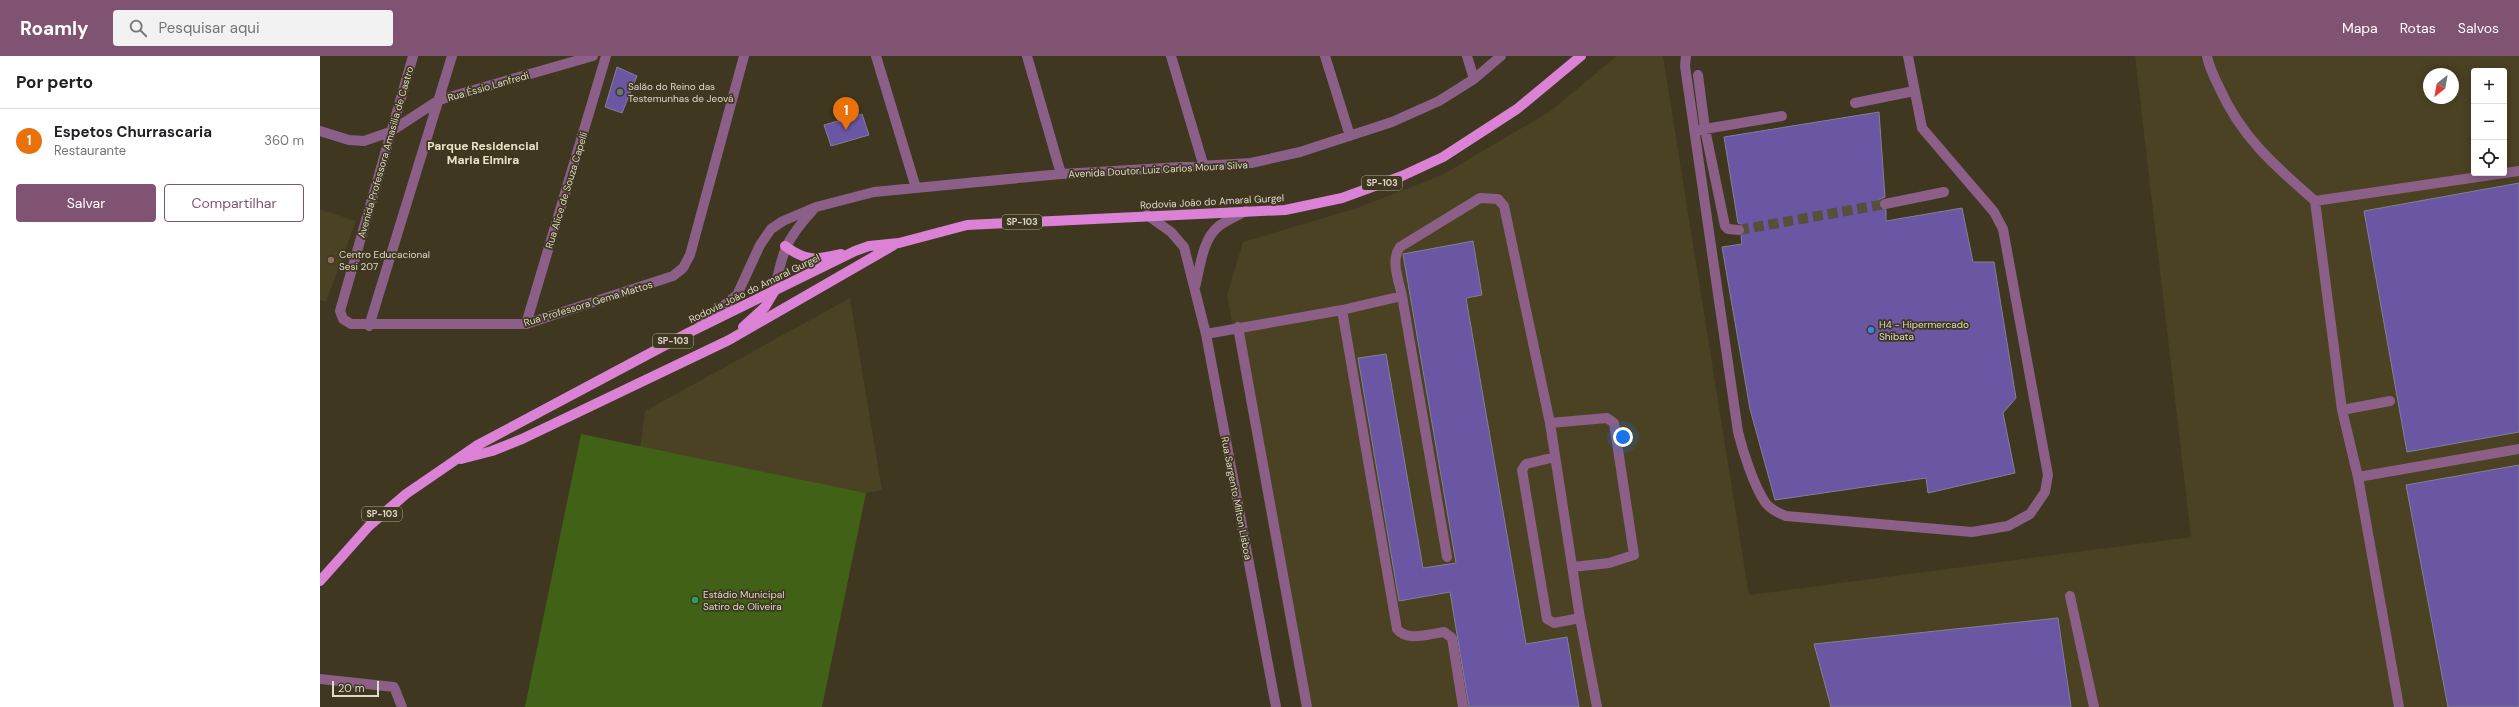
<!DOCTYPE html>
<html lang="pt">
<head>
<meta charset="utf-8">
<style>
	:root { --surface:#fff; --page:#f2f2f2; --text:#202124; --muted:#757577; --line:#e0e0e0; --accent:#805372 }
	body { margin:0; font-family:"DM Sans",sans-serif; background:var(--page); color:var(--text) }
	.controls { position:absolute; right:12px; top:12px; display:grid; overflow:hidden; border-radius:4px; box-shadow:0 2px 10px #0003 }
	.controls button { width:36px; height:36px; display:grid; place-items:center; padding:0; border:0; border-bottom:1px solid var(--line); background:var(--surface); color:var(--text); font:20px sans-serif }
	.compass { position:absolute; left:2103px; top:12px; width:36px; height:36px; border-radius:50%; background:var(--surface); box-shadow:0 2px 10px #0003; rotate:211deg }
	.scale { position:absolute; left:12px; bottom:10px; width:47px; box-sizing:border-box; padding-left:4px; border:2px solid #ddd9cb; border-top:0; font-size:11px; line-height:14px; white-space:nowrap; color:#ddd9cb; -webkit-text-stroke:3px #3f3720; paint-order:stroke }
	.you { position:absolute; left:1303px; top:381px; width:14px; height:14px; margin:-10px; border:3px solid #fff; border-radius:50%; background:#1a73e8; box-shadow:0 0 0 6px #1a73e833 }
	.badge { display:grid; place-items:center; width:26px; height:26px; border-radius:50%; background:var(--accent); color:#fff; font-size:13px; font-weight:700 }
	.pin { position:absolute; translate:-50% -33px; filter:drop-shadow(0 1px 2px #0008) }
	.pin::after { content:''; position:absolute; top:21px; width:14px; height:12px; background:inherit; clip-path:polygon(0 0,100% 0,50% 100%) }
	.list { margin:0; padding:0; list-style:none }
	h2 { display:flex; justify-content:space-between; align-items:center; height:52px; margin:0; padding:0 16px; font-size:17px }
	h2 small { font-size:13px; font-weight:400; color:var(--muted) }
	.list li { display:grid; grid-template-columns:26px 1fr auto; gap:12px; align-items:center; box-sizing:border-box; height:64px; padding:0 16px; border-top:1px solid var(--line) }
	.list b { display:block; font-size:15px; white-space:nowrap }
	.list p { margin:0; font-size:13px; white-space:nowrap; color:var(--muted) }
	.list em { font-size:13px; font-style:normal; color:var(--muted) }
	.actions { display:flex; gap:8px; padding:12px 16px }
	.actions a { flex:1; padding:9px 0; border:1px solid var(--accent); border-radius:4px; text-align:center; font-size:14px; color:var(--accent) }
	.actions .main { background:var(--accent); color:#fff }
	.icon { flex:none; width:22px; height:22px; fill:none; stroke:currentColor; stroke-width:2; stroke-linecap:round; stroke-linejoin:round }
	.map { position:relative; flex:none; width:2199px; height:651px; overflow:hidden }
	header { display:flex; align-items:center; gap:24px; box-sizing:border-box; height:56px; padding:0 20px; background:var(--accent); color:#fff }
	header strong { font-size:19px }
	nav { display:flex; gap:22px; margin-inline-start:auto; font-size:14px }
	.search { width:280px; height:36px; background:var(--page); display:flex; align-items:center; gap:10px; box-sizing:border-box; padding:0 14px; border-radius:4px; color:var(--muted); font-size:15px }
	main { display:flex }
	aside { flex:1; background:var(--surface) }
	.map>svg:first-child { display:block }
	.built { fill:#4b4123; fill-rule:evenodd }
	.green { fill:#416117 }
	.building { fill:#6a56a2; stroke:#837f98 }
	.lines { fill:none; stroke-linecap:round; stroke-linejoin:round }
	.minor-tunnel { stroke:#574f3a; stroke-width:10; stroke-dasharray:10 5; stroke-linecap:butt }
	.minor { stroke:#8b5f87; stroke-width:10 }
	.major { stroke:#db82d6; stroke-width:10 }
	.worship-dot { fill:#6b7280; stroke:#3f3720; stroke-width:1.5 }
	.education-dot { fill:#8d6e63; stroke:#3f3720; stroke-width:1.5 }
	.shop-dot { fill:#3f7fe0; stroke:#3f3720; stroke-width:1.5 }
	.leisure-dot { fill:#2e9e5b; stroke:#3f3720; stroke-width:1.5 }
	.labels { text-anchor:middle; stroke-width:3.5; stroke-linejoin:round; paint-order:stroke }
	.shield { fill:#3f3720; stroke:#aea898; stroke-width:1 }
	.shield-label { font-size:9px; font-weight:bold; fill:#ddd9cb }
	.street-label { font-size:10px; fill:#ddd9cb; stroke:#3f3720 }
	.poi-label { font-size:10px; fill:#ddd9cb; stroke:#3f3720; text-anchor:start }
	.quarter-label { font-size:12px; font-weight:bold; fill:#ece2c7; stroke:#3f3720 }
</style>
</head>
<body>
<header>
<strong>Roamly</strong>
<div class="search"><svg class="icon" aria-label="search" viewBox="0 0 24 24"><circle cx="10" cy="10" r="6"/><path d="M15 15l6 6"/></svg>Pesquisar aqui</div>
<nav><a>Mapa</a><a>Rotas</a><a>Salvos</a></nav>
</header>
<main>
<aside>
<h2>Por perto<small></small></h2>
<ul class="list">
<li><span class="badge" style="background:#e8710a">1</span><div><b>Espetos Churrascaria</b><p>Restaurante</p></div><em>360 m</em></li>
</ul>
<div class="actions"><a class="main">Salvar</a><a>Compartilhar</a></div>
</aside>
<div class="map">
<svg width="2199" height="651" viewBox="0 0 2199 651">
	<rect width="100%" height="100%" fill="#3f3720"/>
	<path class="built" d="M1297 0H1343L1429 539 1871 481 1815 0H2199V651H981L907 239 923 186 1037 152 1122 119 1229 56ZM2154 15H2184V117H2154ZM2109 18H2133V42H2109Z
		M0 153 36 165 6 246 0 244Z
		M530 242 562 434 546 437 320 393 325 355Z"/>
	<path class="green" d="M261 378 546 437 502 651H205Z"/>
	<path class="building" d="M297 11 317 20 302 57 285 51Z
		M1559 56 1565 141 1560 143 1559 149 1566 154V165L1642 152 1653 206H1674L1696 342 1683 357 1695 417 1608 437 1606 422 1455 444 1430 353 1402 191 1422 188 1421 180 1425 174 1423 169 1418 167 1404 81Z
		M542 58 549 79 511 90 504 69Z
		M2199 127V376L2087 396 2044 155Z
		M1153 185 1162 239 1146 242 1206 588 1247 581 1259 651H1149L1130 536 1079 545 1038 302 1066 298 1103 512 1136 507 1083 198Z
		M2199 409V651H2128L2086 429Z
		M1738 562 1751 651H1511L1494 588Z"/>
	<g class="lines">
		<path class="minor-tunnel" d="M1419 174 1565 148"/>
		<path class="minor" d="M93 0 20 255 23 263 31 268H206L353 220 363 212 370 199 424 0
			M556 0 596 132
			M707 0 741 118
			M851 0 884 111
			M1005 0 1030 80
			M1147 0 1154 23
			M1366 0 1365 10 1418 376C1423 396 1434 430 1445 446 1450 453 1458 457 1466 460L1652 476 1688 470 1710 458 1725 436 1728 419 1683 173 1674 156 1602 72 1588 0
			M1887 0C1889 11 1894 21 1899 31 1921 81 1955 110 1995 145L2022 354 2038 421 2079 651
			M1378 19 1385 73 1405 170 1408 173 1419 174
			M1535 47 1594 35
			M1379 74 1462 60
			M0 75 29 84 44 85 70 76 119 44 273 0
			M1995 145 2199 115
			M1565 148 1624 136
			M827 159 851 176 864 191 886 278 956 651
			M875 231C880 213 882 183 899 170 907 164 917 160 926 155
			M454 236C463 195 464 186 493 154
			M1082 240C1079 225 1070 204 1080 191L1160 142 1178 143 1184 150 1230 367 1260 562 1277 651
			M1022 254 1082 240 1127 501
			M206 268 286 0
			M380 269 417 239 440 189 451 173 463 165 496 151 554 136 741 118 931 107 980 96 1072 66 1119 45 1154 23 1181 0
			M49 270 132 0
			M918 271 987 651
			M886 278 1022 254 1077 573C1087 586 1109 578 1124 576L1132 582 1143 651
			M2022 354 2070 345
			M1230 367 1287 362 1294 367 1314 499 1289 507 1253 511
			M1235 401 1206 408 1202 414 1227 563 1234 567 1260 562
			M2038 421 2199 393
			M1750 540 1774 651
			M0 623 74 631 82 651"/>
		<path class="major" d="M465 190C487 206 495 204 521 198
			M423 271 445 251 454 236
			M141 403 172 395 202 383 409 284 574 189
			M0 525 49 470 86 438 156 390 368 277 535 195 549 190 579 187 647 169 965 154 1022 142 1082 120 1123 101 1197 53 1261 0"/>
	</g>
	<circle class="worship-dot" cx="300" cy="36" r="4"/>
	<circle class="education-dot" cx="11" cy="204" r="4"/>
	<circle class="shop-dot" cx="1551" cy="274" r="4"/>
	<circle class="leisure-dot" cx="375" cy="544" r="4"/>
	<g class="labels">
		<g class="shield">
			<rect x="1042" y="120" width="40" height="14" rx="3"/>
			<rect x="682" y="159" width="40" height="14" rx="3"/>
			<rect x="333" y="278" width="40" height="14" rx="3"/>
			<rect x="42" y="451" width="40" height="14" rx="3"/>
		</g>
		<g class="shield-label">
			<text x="1062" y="130">SP-103</text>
			<text x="702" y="169">SP-103</text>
			<text x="353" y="288">SP-103</text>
			<text x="62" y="461">SP-103</text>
		</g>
		<g class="street-label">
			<text transform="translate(168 30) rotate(-16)" y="4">Rua Éssio Lanfredi</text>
			<text transform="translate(65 96) rotate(-74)" y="4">Avenida Professora Amasilia de Castro</text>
			<text transform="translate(838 113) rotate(-3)" y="4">Avenida Doutor Luiz Carlos Moura Silva</text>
			<text transform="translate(246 134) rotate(-73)" y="4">Rua Alice de Souza Capelli</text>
			<text transform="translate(892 145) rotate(-3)" y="4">Rodovia João do Amaral Gurgel</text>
			<text transform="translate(434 232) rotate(-26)" y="4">Rodovia João do Amaral Gurgel</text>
			<text transform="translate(268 247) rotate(-17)" y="4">Rua Professora Gema Mattos</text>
			<text transform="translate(917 442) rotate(79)" y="4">Rua Sargento Milton Lisboa</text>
		</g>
		<g class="poi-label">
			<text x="308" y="34">Salão do Reino das<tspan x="308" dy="12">Testemunhas de Jeová</tspan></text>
			<text x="19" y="202">Centro Educacional<tspan x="19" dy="12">Sesi 207</tspan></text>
			<text x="1559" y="272">H4 - Hipermercado<tspan x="1559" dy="12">Shibata</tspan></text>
			<text x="383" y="542">Estádio Municipal<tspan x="383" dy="12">Satiro de Oliveira</tspan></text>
		</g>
		<g class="quarter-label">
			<text x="163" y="94">Parque Residencial<tspan x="163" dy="14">Maria Elmira</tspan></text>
		</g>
	</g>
</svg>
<div class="controls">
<button>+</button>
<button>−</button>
<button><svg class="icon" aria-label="locate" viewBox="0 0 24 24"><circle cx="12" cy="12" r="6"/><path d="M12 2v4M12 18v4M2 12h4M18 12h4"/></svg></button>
</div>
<svg class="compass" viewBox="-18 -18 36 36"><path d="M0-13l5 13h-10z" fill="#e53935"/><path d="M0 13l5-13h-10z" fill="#757577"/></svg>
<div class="scale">20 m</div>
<div class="you"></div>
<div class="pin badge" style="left:526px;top:74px;background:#e8710a">1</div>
</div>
</main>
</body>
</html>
